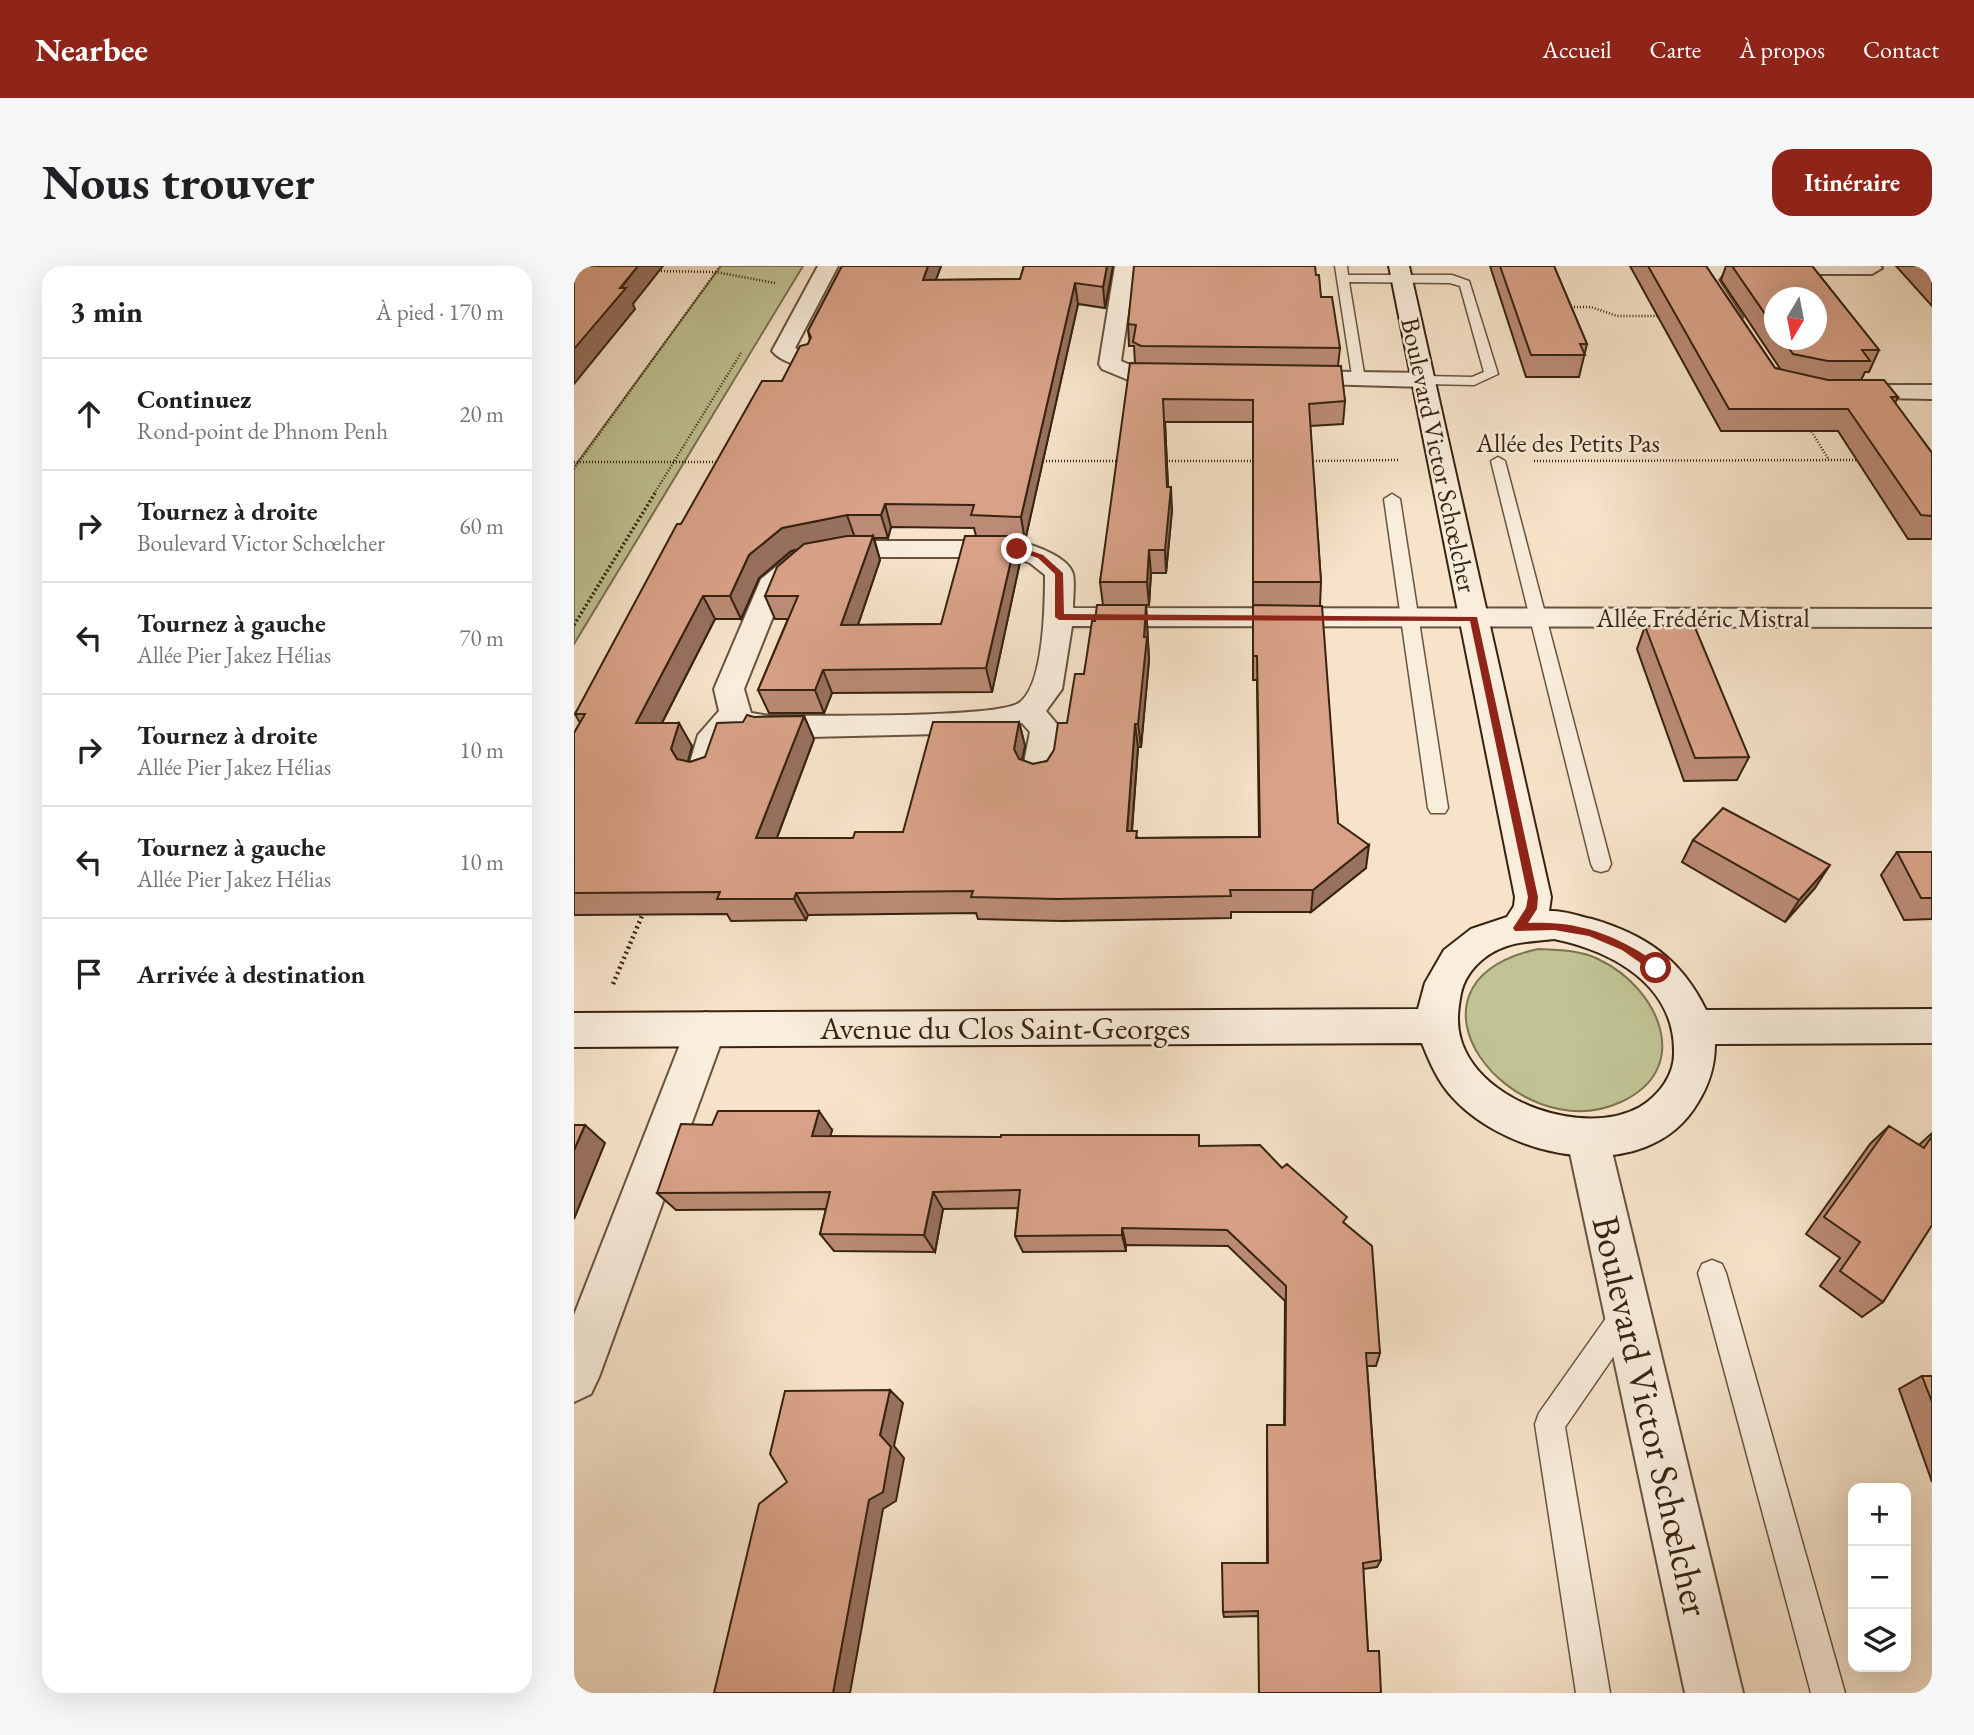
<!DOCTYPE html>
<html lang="fr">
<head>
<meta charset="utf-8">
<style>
	:root { --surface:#fff; --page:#f6f6f6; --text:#202124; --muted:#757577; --line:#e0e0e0; --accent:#8f2418 }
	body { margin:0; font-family:"EB Garamond",serif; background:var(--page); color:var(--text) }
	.controls { position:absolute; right:21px; bottom:21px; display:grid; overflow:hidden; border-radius:14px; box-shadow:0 7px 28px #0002 }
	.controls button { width:63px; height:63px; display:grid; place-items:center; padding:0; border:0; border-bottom:2px solid var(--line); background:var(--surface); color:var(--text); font:35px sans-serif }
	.compass { position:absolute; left:1190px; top:21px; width:63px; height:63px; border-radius:50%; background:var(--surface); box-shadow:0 7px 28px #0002; rotate:190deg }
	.stop { position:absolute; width:21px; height:21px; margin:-16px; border:5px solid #8f2418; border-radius:50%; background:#fff }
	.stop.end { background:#8f2418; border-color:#fff; box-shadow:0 2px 7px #0008 }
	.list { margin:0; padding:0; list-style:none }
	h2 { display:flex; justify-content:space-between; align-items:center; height:91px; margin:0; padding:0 28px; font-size:30px }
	h2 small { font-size:23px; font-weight:400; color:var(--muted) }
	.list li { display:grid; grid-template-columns:46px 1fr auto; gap:21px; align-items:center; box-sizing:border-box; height:112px; padding:0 28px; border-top:2px solid var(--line) }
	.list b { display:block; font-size:26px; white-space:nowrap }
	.list p { margin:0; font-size:23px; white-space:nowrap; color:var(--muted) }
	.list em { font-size:23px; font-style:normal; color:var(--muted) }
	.icon { flex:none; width:38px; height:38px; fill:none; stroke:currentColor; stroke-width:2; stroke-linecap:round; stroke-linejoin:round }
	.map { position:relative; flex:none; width:1358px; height:1427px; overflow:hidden; border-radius:21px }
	header { display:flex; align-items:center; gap:42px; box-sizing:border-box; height:98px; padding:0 35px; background:var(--accent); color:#fff }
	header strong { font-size:33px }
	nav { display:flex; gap:38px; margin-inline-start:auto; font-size:24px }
	.intro { display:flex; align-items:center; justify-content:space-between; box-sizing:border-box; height:168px; padding:0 42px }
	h1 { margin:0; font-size:49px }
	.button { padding:18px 32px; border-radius:21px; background:var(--accent); color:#fff; font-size:24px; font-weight:700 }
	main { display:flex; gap:42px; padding:0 42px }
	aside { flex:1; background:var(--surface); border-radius:21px; box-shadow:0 7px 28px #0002 }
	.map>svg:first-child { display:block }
	.green { fill:#c0c394; stroke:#7c7352; stroke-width:2 }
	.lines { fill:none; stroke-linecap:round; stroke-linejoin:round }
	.lane-casing { stroke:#67533e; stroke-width:3 }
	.street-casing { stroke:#67533e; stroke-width:4 }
	.secondary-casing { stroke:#372310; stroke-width:4 }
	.path-far2 { stroke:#372310; stroke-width:2.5; stroke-dasharray:1 2; stroke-linecap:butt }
	.path-far1 { stroke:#372310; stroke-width:3.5; stroke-dasharray:2 2.5; stroke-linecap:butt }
	.path { stroke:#372310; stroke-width:4.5; stroke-dasharray:2 3.5; stroke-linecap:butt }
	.lane { fill:#f9eddc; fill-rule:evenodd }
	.street { fill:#f9eddc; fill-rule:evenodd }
	.secondary { fill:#f9eddc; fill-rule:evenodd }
	.wall { fill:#bb8b75; stroke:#372310; stroke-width:2; fill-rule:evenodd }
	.shaded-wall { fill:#98715f; stroke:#372310; stroke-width:2 }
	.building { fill:#d9a288; stroke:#372310; stroke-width:2 }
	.route { fill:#8f2418 }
	.labels { text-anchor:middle; stroke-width:5; stroke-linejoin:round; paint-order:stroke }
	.far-street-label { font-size:26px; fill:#372310; stroke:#f9eddc }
	.street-label { font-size:32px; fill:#372310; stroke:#f9eddc }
	.near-street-label { font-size:38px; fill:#372310; stroke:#f9eddc }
</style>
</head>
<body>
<header>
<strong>Nearbee</strong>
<nav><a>Accueil</a><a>Carte</a><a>À propos</a><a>Contact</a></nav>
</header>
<div class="intro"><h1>Nous trouver</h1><a class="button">Itinéraire</a></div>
<main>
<aside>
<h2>3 min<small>À pied · 170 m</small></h2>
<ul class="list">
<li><svg class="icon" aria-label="ahead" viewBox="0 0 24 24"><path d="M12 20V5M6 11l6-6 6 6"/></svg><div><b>Continuez</b><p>Rond-point de Phnom Penh</p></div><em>20 m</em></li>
<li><svg class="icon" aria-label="right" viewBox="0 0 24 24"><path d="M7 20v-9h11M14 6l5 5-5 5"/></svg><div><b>Tournez à droite</b><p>Boulevard Victor Schœlcher</p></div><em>60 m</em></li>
<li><svg class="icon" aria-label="left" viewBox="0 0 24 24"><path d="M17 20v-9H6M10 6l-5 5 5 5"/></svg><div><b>Tournez à gauche</b><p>Allée Pier Jakez Hélias</p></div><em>70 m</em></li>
<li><svg class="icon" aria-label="right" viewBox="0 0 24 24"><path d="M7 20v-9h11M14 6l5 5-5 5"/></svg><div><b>Tournez à droite</b><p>Allée Pier Jakez Hélias</p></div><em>10 m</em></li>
<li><svg class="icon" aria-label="left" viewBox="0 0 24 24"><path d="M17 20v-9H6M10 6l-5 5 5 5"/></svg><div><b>Tournez à gauche</b><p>Allée Pier Jakez Hélias</p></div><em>10 m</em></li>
<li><svg class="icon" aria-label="arrive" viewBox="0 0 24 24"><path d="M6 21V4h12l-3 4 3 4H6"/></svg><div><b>Arrivée à destination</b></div></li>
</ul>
</aside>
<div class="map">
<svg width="1358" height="1427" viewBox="0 0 1358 1427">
	<rect width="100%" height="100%" fill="#f6e3c9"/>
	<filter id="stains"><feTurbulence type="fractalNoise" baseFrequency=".00286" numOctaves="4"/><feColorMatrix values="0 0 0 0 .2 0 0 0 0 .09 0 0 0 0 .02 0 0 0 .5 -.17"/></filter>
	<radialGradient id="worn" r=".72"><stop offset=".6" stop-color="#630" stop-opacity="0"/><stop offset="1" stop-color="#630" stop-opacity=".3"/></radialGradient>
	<path class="green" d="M147 0H229L0 378V201Z
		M964 683C985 684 1007 684 1026 694 1084 722 1121 802 1047 836 939 885 807 718 964 683Z"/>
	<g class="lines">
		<defs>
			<path id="lane" d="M761 0H773L774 9H878L895 15 924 108 900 119 851 118 844 114 851 110 898 111 910 106 886 20 876 17 775 16 791 113 789 116H779Z
				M924 191 931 195 1037 598 1034 604 1027 606 1020 604 1017 598 917 195Z
				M818 228 826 233 874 542 871 547H857L854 542 810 233Z
				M1138 994 1148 998 1152 1007 1271 1427H1237L1124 1007 1128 998Z
				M1052 1034 1062 1038 1066 1048 1062 1058 991 1161 1036 1427H1002L961 1158 965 1147 1042 1038Z"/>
			<path id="street" d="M244 0H264L221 82 239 89 242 94 239 99C226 102 206 95 198 85Z
				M541 0H561L547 95 568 104 615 106 618 111 615 116 564 118 528 103 525 98Z
				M1134 0H1154L1144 14 1168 51 1165 55H1151L1124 14Z
				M1181 0H1306L1308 2 1298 8H1189L1182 6Z
				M717 105 851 107 859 109 862 114 859 119 851 121 709 117 706 112 709 107Z
				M1269 119H1358V133L1261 131 1258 126 1261 121Z
				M281 275H443C459 279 494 290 499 308 501 318 499 332 499 342L1358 343V361L498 360 488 423 472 445 488 464 482 507 477 515 465 518 453 515 448 507 456 466 448 457 409 467 191 472 170 463 167 459 155 473 142 511 130 514 118 511 114 503 124 469 145 445 140 423 187 313 219 287ZM281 291H440L456 297 471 309C471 338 470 420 445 437 421 453 236 449 196 450L177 447 170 423 210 323 238 299Z
				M132 746 146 751 152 763 25 1111 17 1128 0 1136V1049L112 763 118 751Z
				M1014 854 1029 859 1035 873 1169 1427H1111L993 873 999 859Z"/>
			<path id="secondary" d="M815 0H835L977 631 975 645C989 644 1004 650 1018 653 1072 669 1107 693 1132 744L1358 743V777L1141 778C1141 800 1135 819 1123 838 1073 921 936 894 879 832 864 816 856 797 848 777L0 781V747L844 743 851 717 870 684 897 663 933 651 940 640 941 631ZM980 673C1038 685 1100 718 1100 785 1101 809 1085 829 1066 841 1011 872 906 837 887 774 882 758 884 743 887 727 892 705 911 687 933 680 948 675 965 675 980 673Z"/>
		</defs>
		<use href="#lane" class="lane-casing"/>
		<use href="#street" class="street-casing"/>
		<use href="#secondary" class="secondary-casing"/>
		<path class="path-far2" d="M81 5 142 6 201 17
			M991 41H1017L1043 50H1089
			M1236 163 1255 194
			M463 195H549
			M589 195H685
			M736 195 825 194
			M960 195 1287 194
			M0 196H146
			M0 203 146 0
			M80 228 167 87"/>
		<path class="path-far1" d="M0 359 81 227"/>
		<path class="path" d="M39 718 70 645"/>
		<use href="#lane" class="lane"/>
		<use href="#street" class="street"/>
		<use href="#secondary" class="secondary"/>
	</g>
	<path class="wall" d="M268 0H367L362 14 446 13 450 0H539L531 42 504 38 451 275 442 274 446 296 418 426 258 427 250 447H195L184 424 214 353H201L191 330 224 284 217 285 185 312 167 353H141L88 457 118 480 114 495 116 496 131 491 169 456 180 451 230 450 240 473 203 572H279L329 566 445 456 451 480 448 494 459 498 473 495 480 484 493 457 510 408 521 355 529 339 526 316 561 97 560 80H555L554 58 742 9 747 31 766 82 764 100 771 135 769 158 736 160 747 316 746 340 764 557 792 602 737 646H657V652L488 655 404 653 402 647 234 649 232 654 157 655 153 648 0 649V467L6 457 1 448 107 258 234 78 236 74 234 65ZM591 156H679V414H683L685 571 564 572 558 565 564 481H567L575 394 572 339H575L577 307H592L598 244 594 221ZM317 261 400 262 402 270 367 358 284 359 306 294 300 272H314Z
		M916 0H980L1013 78 1005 111H952Z
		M1056 0H1132L1201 102 1207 104 1147 14 1152 0H1238L1305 84 1295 106H1291L1287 114 1324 131 1321 137 1358 187V273H1334L1264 165H1147ZM1200 32 1242 74H1200Z
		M1322 0H1358V40Z
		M1071 360 1175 491 1163 514 1110 515 1063 383Z
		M1119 574 1241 622 1211 656 1108 596Z
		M1323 586H1358V653L1330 654 1307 609Z
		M1315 860 1345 879 1358 867V959L1309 1036 1288 1051 1246 1020 1266 992 1232 968 1296 878Z
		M258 864 256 870 626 880 708 902 772 959 806 1087 802 1100H793L807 1294 803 1301 789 1303 794 1385 807 1427 684 1350 650 1351 649 1346 693 1297V1159H710L711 1035 654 980 552 979V985L449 986 441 970 444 942 369 943 361 986 260 985 246 968 252 943 102 944 83 927Z
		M1348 1110H1358V1216L1325 1123Z"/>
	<path class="shaded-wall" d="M64 0H89L59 38 61 43 0 118V83Z
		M354 0H367L354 35 349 14Z
		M533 0H539L531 42 529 21Z
		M501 17 504 38 451 275 447 251Z
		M591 156 595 244 597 221 598 244 592 307 591 284Z
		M311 238 317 261 314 272 307 249Z
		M273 249 281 272 217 285 185 312 167 353 156 330 175 289 208 262Z
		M299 270 306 294 276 382 267 359Z
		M442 273 446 296 418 426 412 402Z
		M575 284 577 307 575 339 573 316Z
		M129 330 141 353 76 480 62 457Z
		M572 339 575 394 567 481 564 458Z
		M249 404 258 427 250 447 241 424Z
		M230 450 240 473 194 595 182 572Z
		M445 456 451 480 445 507 440 483Z
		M105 457 118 480 111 506 97 483Z
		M561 458 564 481 556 588 553 565Z
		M795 579 792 602 737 646 739 624Z
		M1256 599 1241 622 1211 656 1225 634Z
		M222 627 234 649 232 654 220 633Z
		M245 845 258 864 252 888 238 870Z
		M11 859 31 877 0 953V884Z
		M359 926 369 943 361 986 350 969Z
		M548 962 552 979V985L548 969Z
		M316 1124 329 1137 320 1180 330 1192 322 1235 309 1243 276 1427H259L306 1169Z"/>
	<path class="building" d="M0 0H64L46 22H52L0 83Z
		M268 0H354L349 14 446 13 450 0H533L529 21 501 17 447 251 397 249 400 239 311 238 307 249H273L208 262 175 289 156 330H129L62 457H105L97 483 103 493 116 496 131 491 143 457 169 456 173 449 180 451 230 450 182 572H279L281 566H329L359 456H445L440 483 445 493 459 498 473 495 480 484 484 457H493L501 408H510L518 355H521L523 339H572L570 371H573L564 458H561L553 565H563L562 572 686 571 683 390H679V339L748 340 764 557 795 579 739 624H656L657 630 483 633 397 631 399 625 222 627 220 633H143L146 626 0 627V467L11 448H1L103 258H107L188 115H208L226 80 234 78 237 71 234 65Z
		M560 0H741L742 9H745L747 31H758L766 82 567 80 559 76 562 59 554 58Z
		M926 0H980L1013 78H1006L1011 89H957Z
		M1074 0H1132L1201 102 1254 114H1310L1324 131H1317L1358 187V250L1347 249 1274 143H1155Z
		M1158 0H1238L1305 84H1288L1296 95H1254L1219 88 1209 74H1242V32H1200V61Z
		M1350 0H1358V8Z
		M556 97 767 100 771 135 735 138 747 316H679V134L589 133 593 221H597L591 284H575L573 316H526Z
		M273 270H299L267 359 367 358 391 270H435L442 273 412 402 249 404 241 424H184L224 330H191L203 301 230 278Z
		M1120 359 1175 491 1121 492 1071 360Z
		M1149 542 1256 599 1225 634 1119 574Z
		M1323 586H1358V632H1347Z
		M144 845H245L238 870 427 871V869H625V880L686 879 708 902 713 898 773 951 769 956 798 980 806 1087H792L807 1294 789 1297 794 1385H805L807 1427H685L684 1345 649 1346 648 1297H694L693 1159H711L712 1020 653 964 548 962V969L441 970 446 924 359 926 350 969 246 968 256 926 83 927 107 858 138 859Z
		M0 859H11L0 884Z
		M1315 860 1350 882 1358 870V959L1309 1036 1266 1005 1286 976 1250 951Z
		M1348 1110H1358V1136Z
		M316 1124 306 1169 317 1181 309 1226 295 1234 259 1427H140L185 1238 213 1216 196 1188 211 1125Z"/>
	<path class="route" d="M443 280 469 289 489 307 490 348 903 351 964 631 963 643 954 657C1005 654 1045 670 1086 699V705H1078L1048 684 1015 670 980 664 941 665 939 662 952 642 954 631 896 355 485 354 481 351V308L464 292 440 284Z"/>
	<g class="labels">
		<g class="far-street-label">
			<text x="994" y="186">Allée des Petits Pas</text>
			<text transform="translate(865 189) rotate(78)" y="9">Boulevard Victor Schœlcher</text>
			<text x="1129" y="361">Allée Frédéric Mistral</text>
		</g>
		<g class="street-label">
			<text x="431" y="773">Avenue du Clos Saint-Georges</text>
		</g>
		<g class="near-street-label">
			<text transform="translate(1077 1150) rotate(77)" y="13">Boulevard Victor Schœlcher</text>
		</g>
	</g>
	<rect width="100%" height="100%" filter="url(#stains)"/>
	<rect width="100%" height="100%" fill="url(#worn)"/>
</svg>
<div class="controls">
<button>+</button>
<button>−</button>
<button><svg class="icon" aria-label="layers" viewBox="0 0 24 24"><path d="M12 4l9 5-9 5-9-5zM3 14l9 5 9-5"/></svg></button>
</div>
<svg class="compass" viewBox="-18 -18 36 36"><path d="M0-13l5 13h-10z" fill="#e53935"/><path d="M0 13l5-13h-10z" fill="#757577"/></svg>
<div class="stop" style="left:1082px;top:702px"></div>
<div class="stop end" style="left:443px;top:283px"></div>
</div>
</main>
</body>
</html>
